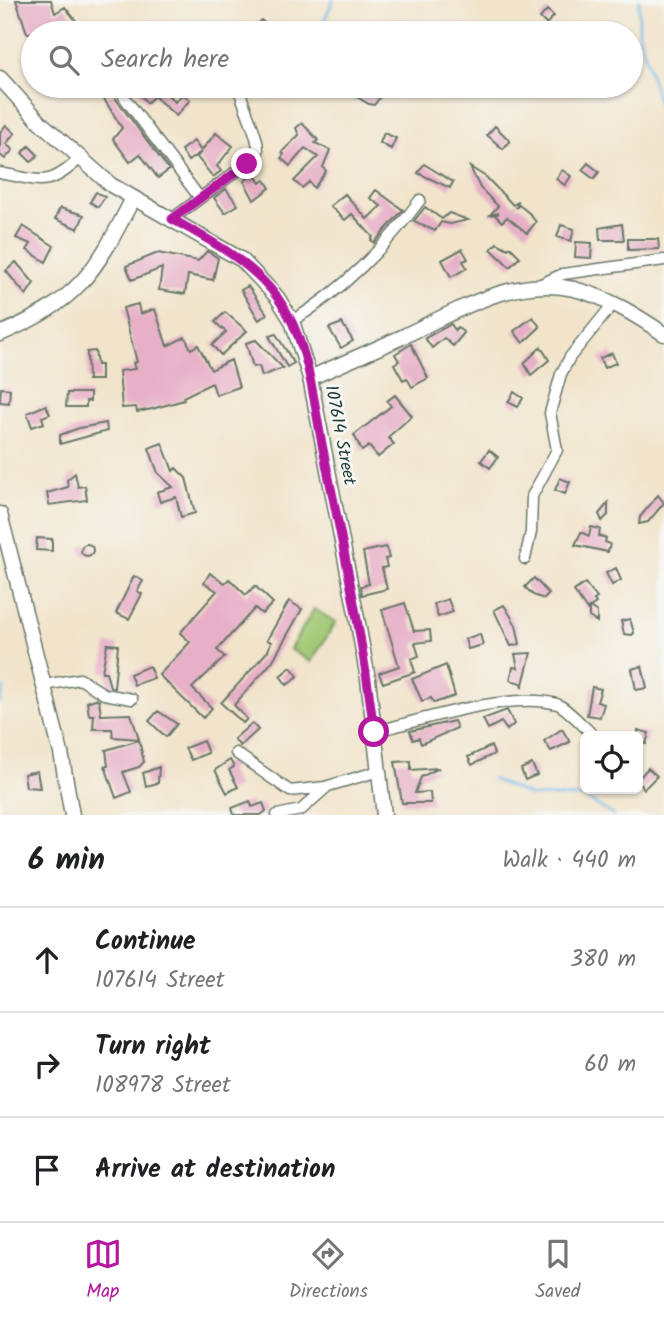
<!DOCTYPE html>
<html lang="en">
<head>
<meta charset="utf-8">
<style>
	:root { --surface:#fff; --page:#f2f2f2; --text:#202124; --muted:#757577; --line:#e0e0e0; --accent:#b5179e }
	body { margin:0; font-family:Kalam,sans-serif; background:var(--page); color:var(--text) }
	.controls { position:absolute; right:21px; bottom:21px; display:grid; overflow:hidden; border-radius:10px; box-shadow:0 2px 5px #0004 }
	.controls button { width:63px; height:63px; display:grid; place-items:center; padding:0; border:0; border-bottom:2px solid var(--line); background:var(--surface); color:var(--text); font:35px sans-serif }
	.stop { position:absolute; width:21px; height:21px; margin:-16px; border:5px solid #b5179e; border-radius:50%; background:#fff }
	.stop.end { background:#b5179e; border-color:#fff; box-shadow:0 2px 7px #0008 }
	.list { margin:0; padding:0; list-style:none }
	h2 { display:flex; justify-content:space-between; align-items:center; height:91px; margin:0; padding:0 28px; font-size:30px }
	h2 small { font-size:23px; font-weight:400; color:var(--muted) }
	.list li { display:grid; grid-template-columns:46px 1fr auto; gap:21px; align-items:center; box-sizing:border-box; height:105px; padding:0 28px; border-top:2px solid var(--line) }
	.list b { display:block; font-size:26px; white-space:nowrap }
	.list p { margin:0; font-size:23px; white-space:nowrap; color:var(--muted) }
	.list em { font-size:23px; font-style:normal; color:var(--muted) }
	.icon { flex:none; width:38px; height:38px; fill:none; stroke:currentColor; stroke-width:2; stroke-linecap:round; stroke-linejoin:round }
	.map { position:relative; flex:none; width:664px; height:815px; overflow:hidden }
	.search { position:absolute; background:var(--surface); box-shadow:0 2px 5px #0004; left:21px; right:21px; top:21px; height:77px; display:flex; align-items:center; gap:18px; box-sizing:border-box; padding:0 24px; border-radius:38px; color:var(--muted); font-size:26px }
	.sheet { height:406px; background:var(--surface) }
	nav { display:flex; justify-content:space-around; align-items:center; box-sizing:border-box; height:98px; border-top:2px solid var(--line); background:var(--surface); font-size:19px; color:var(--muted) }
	nav a { display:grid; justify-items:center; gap:4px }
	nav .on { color:var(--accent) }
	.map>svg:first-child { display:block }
	.garden { fill:#a1c975; stroke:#608354; stroke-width:2 }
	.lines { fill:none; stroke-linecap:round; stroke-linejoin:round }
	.stream { stroke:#72b8e9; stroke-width:2.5 }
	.building { fill:#e7b0c7 }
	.street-casing { stroke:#687769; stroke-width:13 }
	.secondary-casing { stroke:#687769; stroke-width:17 }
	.street { stroke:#fff; stroke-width:10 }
	.secondary { stroke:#fff; stroke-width:14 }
	.route { stroke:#b5179e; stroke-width:9 }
	.labels { text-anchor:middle; stroke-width:6; stroke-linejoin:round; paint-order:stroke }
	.street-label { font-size:18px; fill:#1f3d34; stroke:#f6f6f2 }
</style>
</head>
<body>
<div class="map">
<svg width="664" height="815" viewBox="0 0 664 815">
	<rect width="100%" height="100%" fill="#f6f6f2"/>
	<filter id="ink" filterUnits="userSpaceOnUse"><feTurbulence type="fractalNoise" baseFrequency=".0143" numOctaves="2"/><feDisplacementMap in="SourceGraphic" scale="14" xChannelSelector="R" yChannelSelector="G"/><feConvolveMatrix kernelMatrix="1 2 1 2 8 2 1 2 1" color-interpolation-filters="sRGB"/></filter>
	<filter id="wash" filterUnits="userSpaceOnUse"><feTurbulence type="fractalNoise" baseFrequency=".00686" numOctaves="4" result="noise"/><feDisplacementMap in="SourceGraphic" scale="28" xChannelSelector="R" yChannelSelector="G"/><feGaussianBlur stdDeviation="1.57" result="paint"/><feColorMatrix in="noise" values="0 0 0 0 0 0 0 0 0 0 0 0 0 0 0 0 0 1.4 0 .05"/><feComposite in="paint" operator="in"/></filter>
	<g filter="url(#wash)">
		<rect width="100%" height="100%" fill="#f1e4cb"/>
		<path class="garden" d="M314 609 336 622 311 662 290 649Z"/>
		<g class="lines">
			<path class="stream" d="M639 0V33L664 123
				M319 33 333 0
				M0 702 4 688
				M492 779 531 796 584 797 613 815"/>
		</g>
		<g id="blocks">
			<path class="building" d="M16 0H51L55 13 65 7 86 33H27Z
				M547 10 554 16 546 24 540 18Z
				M261 20 276 33H259L253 28Z
				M134 86H159L175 102 183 94 190 100 176 116 154 96 147 103Z
				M356 86 370 89 381 96 374 105 369 104 350 93Z
				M112 94 169 170 158 178 140 154 130 162 113 139 122 128 104 99Z
				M302 123 318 140 315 143 330 150 323 167 326 171 314 188 309 182 302 188 294 181 318 157 305 148 290 166 281 158 284 154 282 152 299 135 296 128Z
				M6 125 15 133 6 144 13 150 5 159 0 155V132Z
				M495 126 510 141 503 149 487 135Z
				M216 133 233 146 217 166 221 171 213 177 197 157 201 152 188 161 181 150 194 141 201 151Z
				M384 133 396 138 391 149 380 143Z
				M29 146 38 155 31 162 22 153Z
				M588 163 599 172 594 179 582 170Z
				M424 164 453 182 450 188 418 173Z
				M470 167 486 177 513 205 518 202 516 208 519 205 529 213 536 222 527 233 507 217 502 222 495 215 499 213 490 215 498 206 480 188Z
				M562 170 571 176 565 185 556 179Z
				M254 174 260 183 265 180 270 188 254 200 244 181Z
				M226 189 238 205 225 213 214 198Z
				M376 190 403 210 374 243 371 240 373 237 352 214 345 220 330 206 345 194 367 219 381 206 370 198Z
				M96 192 105 197 98 207 90 202Z
				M425 207 442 219 449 213 468 220 450 224 441 222 435 231 414 221Z
				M60 208 84 215 78 229 55 219Z
				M622 224 624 240H600L599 228Z
				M561 225 574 229 571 241 557 237Z
				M23 226 54 246 46 262 27 250 31 244 16 238Z
				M628 239H658L659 249 628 250Z
				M576 242 592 243 591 258 575 257Z
				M497 243 508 249 510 247 520 257 510 267 491 249Z
				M462 249 468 259 463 261 467 268 451 277 442 260Z
				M207 251 218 258 213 280 188 275 185 294 159 290 162 268 132 280 126 266 158 253 198 261Z
				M16 262 34 283 26 295 6 271Z
				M248 286 267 314 259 320 241 290Z
				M138 304 140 314 155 309 167 346 185 337 191 349 198 345 211 370 231 360 239 387 216 395 212 383 183 397 184 400 152 409 137 412 136 407 122 408 119 371 135 369 133 363 137 362 123 308Z
				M225 312 247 331 221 355 212 345 226 332 215 322Z
				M533 317 540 327 523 343 514 331Z
				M342 323 353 341 341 348 329 328Z
				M451 324 455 330 457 327 464 333 453 346 444 338 432 348 425 338Z
				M276 334 294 363 287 367 269 336Z
				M256 340 283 368 262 376 259 366 253 367 246 343Z
				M411 344 428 378 412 387 407 378 403 380 394 364 399 361 395 354Z
				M541 347 549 360 531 375 524 363Z
				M95 351 97 365H101V380H88L87 352Z
				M612 353 616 363 604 368 600 358Z
				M1 388 10 389 9 403 0 402Z
				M514 392 523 398 518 407 508 402Z
				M67 393H90V401H86V407H66Z
				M395 395 412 416 388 437 394 444 378 457 369 446 362 451 354 435 391 406 387 401Z
				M46 405 50 414 42 417 44 423 32 427 27 413Z
				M106 423 107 431 60 444V435L79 428Z
				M162 443 173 471 176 468 186 478 195 513 181 517 176 497 160 502 157 492 173 487 158 473 149 448Z
				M489 450 498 457 490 468 481 461Z
				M75 473 78 487 85 486 87 500 49 505 47 493 68 487 67 480Z
				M560 478 570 482 565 494 555 490Z
				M658 495 664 503 648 522 639 524 640 517Z
				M608 503V515L602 521 599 514Z
				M591 527 600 529 599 536 606 538 605 542 610 544 608 552 575 545 581 532 589 536Z
				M37 538 52 539V551L36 550Z
				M81 550a6 6 0 1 1 12 0a6 6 0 1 1-12 0Z
				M386 547 389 558 385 559 387 567 382 568 387 589 362 595 361 586 369 584 363 552Z
				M616 568 621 580 612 585 606 573Z
				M210 573 225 583 229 579 246 595 255 586 273 603 262 614 255 608 217 650 225 657 192 688 212 708 203 718 159 675 190 642 180 633 217 591 204 583Z
				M134 576 143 581 137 591 142 594 129 619 116 613Z
				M534 578 549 594 544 599 533 595 525 587Z
				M585 583 597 598 594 600 596 603 590 607 597 612V622L589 617V608L587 610 574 591Z
				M448 599 453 612 438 617 434 604Z
				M289 601 302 609 272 662 234 705 247 719 243 723 221 703 268 651 271 642 267 640Z
				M405 603 414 631 430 630 431 641 415 643 419 656 411 659 415 672 383 683 379 673 399 666 382 610Z
				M504 605 516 625 520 644 511 646 494 610Z
				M630 619 634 633 632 635 624 634 621 621Z
				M480 634 483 645 468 649 465 639Z
				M107 644 118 645 114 688 110 687 106 672H102Z
				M531 653 522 688 521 683 510 680 513 667 518 668 515 654Z
				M446 665 455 696 434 703 431 698 422 701 412 679Z
				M149 666 154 678 134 685 130 674Z
				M642 666 647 688 636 690 632 669Z
				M291 667 298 676 287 685 280 676Z
				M592 687 601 689 597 702 604 704 600 717 587 715Z
				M95 699 99 700 101 715 131 714 139 739 113 737 112 729H93L94 715H89L87 702Z
				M507 710 514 724 507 730 501 722 488 729 483 719Z
				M158 711 177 724 166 737 149 721Z
				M454 721 457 728 421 744 419 738 413 740 410 731Z
				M252 723 258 730 240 746 234 739Z
				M562 729 570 742 551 751 544 741Z
				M638 730 649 733 646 744 638 742Z
				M139 740 144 762 139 767 123 772 131 792 116 798 105 766H108L106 750Z
				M203 741 208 753 191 760 185 748Z
				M491 746 494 754 472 765 468 757Z
				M230 760 234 767 229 770 238 787 227 793 215 770Z
				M411 761V770L439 768 421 777 415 793 430 792 431 803H402L395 762Z
				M532 764 537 775 525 780 521 769Z
				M159 767 158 783 146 786 143 773Z
				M648 768 657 776 644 789 638 779Z
				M37 771 40 788 26 787 24 774Z
				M250 801 252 807 263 803 266 811 261 815H234L232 808Z"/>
		</g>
	</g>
	<g filter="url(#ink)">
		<use href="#blocks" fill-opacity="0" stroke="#687769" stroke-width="2"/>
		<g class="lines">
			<defs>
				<path id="street" d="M124 97 199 197
					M0 173C39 180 48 189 79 159
					M172 219 257 156C263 141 241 105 239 86
					M539 285 563 274 664 260
					M292 321C341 292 387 245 420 200
					M525 559 531 532 532 496 557 450 550 413 561 374 570 357 614 303
					M44 685 80 679 104 694 132 699
					M374 732C420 720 512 691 557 704 565 706 586 729 594 736
					M236 753 290 791 325 787
					M277 815 301 810 328 786 379 771"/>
				<path id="secondary" d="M0 78 40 122 111 185 242 260 277 297 292 321 310 378 357 618 368 679 384 815
					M0 334C77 301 95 274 132 200
					M310 378C341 364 372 351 402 337 455 312 513 275 574 289 607 297 636 315 664 334
					M0 514 61 753 72 815"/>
			</defs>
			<use href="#street" class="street-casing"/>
			<use href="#secondary" class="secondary-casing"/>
			<use href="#street" class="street"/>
			<use href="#secondary" class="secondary"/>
		</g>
	</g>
	<g class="lines" filter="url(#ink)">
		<path class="route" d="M247 164 172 219C211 241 249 260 277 297 310 341 313 402 324 454 343 546 363 638 374 732"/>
	</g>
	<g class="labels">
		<g class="street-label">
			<text transform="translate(341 435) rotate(79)" y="6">107614 Street</text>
		</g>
	</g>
</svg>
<div class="controls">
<button><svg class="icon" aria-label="locate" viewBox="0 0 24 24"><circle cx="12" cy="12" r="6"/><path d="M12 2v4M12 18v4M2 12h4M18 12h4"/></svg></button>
</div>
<div class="stop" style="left:374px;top:732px"></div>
<div class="stop end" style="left:247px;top:164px"></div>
<div class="search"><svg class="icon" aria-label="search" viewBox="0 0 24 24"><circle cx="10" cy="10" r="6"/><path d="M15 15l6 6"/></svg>Search here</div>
</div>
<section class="sheet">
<h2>6 min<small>Walk · 440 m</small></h2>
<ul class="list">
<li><svg class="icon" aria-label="ahead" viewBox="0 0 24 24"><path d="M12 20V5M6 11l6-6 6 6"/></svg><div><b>Continue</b><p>107614 Street</p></div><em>380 m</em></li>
<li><svg class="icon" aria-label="right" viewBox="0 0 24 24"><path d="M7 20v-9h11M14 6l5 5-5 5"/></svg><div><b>Turn right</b><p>108978 Street</p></div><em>60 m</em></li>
<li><svg class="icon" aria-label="arrive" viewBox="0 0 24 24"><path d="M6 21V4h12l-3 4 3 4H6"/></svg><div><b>Arrive at destination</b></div></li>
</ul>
</section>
<nav>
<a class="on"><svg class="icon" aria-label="map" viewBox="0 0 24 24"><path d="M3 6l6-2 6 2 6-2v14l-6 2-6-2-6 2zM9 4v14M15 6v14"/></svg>Map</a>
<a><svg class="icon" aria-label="directions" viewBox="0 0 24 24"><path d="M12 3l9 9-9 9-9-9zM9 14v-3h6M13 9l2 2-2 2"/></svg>Directions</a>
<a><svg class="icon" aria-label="saved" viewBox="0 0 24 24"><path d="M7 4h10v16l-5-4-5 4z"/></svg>Saved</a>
</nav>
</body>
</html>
